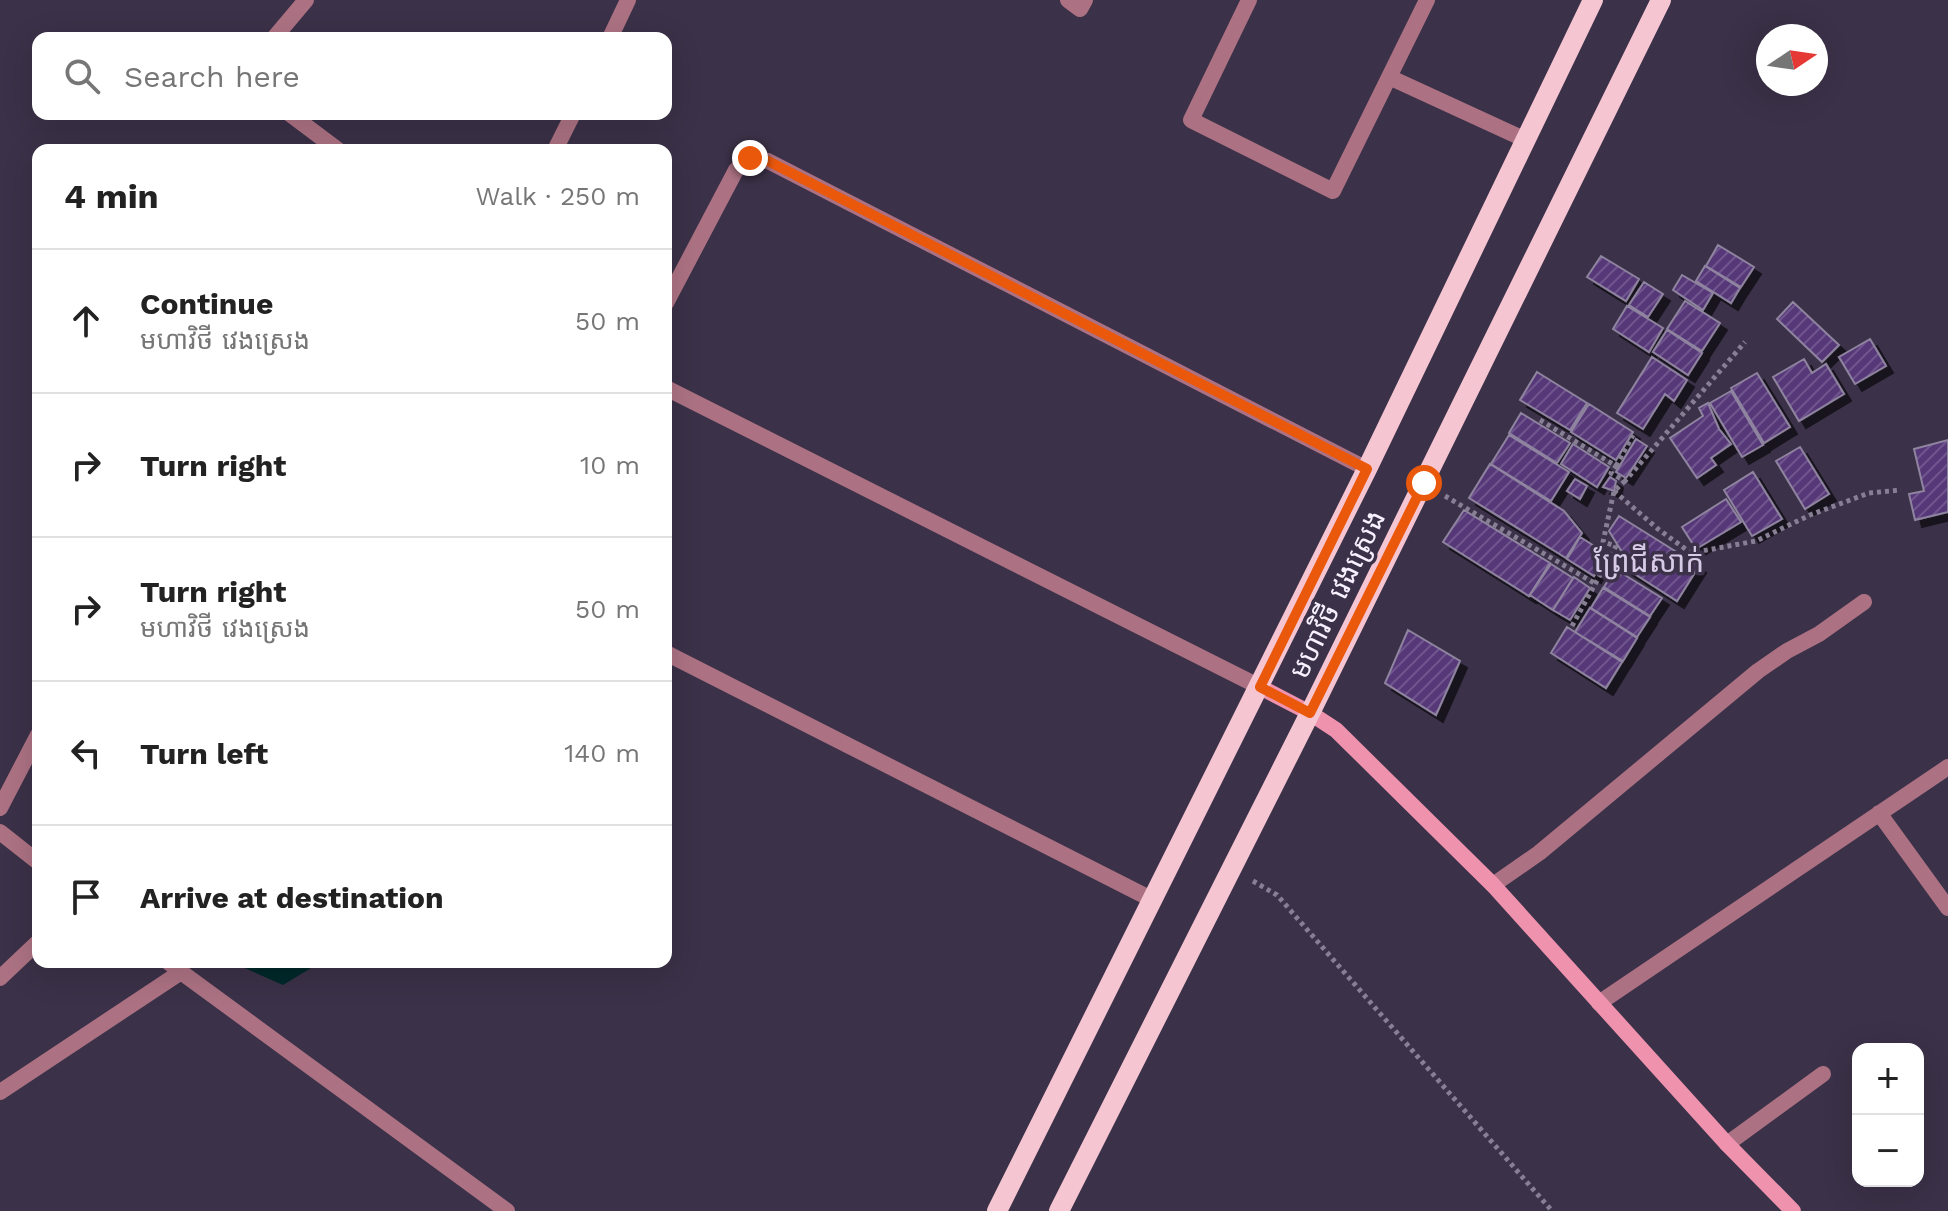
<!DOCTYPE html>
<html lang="en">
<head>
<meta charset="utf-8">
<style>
	:root { --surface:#fff; --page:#f6f6f6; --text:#222; --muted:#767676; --line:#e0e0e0 }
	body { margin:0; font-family:"Work Sans","Noto Sans Khmer",sans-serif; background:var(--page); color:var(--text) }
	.controls { position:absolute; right:24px; bottom:24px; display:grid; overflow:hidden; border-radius:16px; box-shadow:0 8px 32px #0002 }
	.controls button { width:72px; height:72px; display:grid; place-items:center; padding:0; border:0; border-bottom:2px solid var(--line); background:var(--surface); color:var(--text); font:40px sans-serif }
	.compass { position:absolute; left:1756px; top:24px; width:72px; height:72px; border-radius:50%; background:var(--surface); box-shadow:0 8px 32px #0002; rotate:77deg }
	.stop { position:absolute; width:24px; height:24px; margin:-18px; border:6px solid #ea580c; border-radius:50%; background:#fff }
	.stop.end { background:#ea580c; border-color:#fff; box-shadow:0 2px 8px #0008 }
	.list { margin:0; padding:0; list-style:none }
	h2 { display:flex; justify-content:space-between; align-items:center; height:104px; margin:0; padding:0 32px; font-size:34px }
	h2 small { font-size:26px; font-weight:400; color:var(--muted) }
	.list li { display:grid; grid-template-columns:52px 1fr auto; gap:24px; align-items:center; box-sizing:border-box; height:144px; padding:0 32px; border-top:2px solid var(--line) }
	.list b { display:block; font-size:30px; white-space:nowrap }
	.list p { margin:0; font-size:26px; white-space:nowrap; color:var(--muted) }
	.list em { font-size:26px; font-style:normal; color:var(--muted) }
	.icon { flex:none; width:44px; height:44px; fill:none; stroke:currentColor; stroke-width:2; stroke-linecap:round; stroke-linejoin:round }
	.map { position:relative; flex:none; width:1948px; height:1211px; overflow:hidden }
	.search { position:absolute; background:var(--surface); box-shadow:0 8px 32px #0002; left:32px; top:32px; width:640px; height:88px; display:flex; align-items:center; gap:20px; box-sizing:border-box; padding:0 28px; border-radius:16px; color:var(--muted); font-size:30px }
	.panel { position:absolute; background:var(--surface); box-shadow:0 8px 32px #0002; left:32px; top:144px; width:640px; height:824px; border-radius:16px }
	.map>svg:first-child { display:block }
	.water { fill:#00282a }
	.building { fill:url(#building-hatch); stroke:#8f849f; stroke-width:2; filter:url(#shadow) }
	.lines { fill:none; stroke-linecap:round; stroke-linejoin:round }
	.path { stroke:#877f93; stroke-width:5; stroke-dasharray:4 4; stroke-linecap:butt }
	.lane { stroke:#ac7283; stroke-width:16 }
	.street { stroke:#ac7283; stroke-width:16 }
	.secondary { stroke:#ee92ae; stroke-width:16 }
	.primary { stroke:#f5c5d2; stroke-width:20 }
	.route { stroke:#ea580c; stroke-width:10 }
	.labels { text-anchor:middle; stroke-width:7; stroke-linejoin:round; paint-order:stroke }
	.street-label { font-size:28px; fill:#f6f0ff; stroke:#3b3148 }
	.neighbourhood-label { font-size:30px; fill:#d6cae7; stroke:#3b3148 }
</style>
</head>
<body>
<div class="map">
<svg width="1948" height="1211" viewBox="0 0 1948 1211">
	<defs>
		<pattern id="building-hatch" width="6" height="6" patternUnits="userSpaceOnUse" patternTransform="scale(2)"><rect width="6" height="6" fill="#573879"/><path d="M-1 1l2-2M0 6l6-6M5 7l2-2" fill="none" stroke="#70558d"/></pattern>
		<filter id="shadow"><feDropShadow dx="7" dy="7" stdDeviation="0" flood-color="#0009"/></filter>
	</defs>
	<rect width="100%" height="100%" fill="#3b3148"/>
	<path class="water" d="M231 962H321L283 985Z"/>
	<path class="building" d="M1718 245 1754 267 1741 287 1706 266Z
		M1601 256 1639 279 1626 301 1587 277Z
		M1705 266 1740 288 1731 303 1696 281Z
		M1682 275 1713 293 1703 310 1673 290Z
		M1644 282 1663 294 1648 317 1629 305Z
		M1685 301 1720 323 1702 351 1667 329Z
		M1793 302 1839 345 1822 362 1777 319Z
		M1627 306 1663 328 1649 352 1613 329Z
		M1667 330 1702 353 1688 375 1653 352Z
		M1870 339 1886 366 1855 384 1839 357Z
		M1652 357 1687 380 1674 401 1665 394 1643 429 1617 413Z
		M1804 359 1812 373 1826 364 1844 394 1799 421 1773 377Z
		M1537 372 1587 403 1570 430 1520 400Z
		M1757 373 1790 427 1764 443 1731 388Z
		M1731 391 1763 445 1742 457 1710 403Z
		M1708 403 1719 429 1731 444 1711 458 1716 465 1697 478 1670 438 1703 416 1699 408Z
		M1589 404 1633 432 1616 460 1571 432Z
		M1521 413 1570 443 1557 463 1509 433Z
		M1509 435 1569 472 1551 501 1491 464Z
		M1636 439 1647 446 1626 478 1616 472Z
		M1948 440V512L1915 520 1909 494 1924 491 1914 449Z
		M1573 444 1609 467 1597 487 1561 464Z
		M1800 447 1829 494 1805 509 1776 461Z
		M1490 464 1564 511 1582 533 1566 558 1469 498Z
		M1753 472 1782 519 1752 536 1724 490Z
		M1610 477 1616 481 1614 491 1603 487Z
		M1575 479 1587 486 1580 499 1567 491Z
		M1726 499 1741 522 1696 549 1682 527Z
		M1464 510 1550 563 1529 596 1443 542Z
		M1619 516 1699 566 1677 601 1616 562 1622 552 1609 531Z
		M1580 537 1607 554 1594 576 1567 559Z
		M1551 564 1573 578 1553 610 1530 595Z
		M1615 569 1662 598 1650 616 1604 587Z
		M1574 577 1590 588 1570 620 1553 610Z
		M1603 588 1650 617 1637 637 1591 608Z
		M1590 608 1637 638 1623 661 1575 632Z
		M1567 627 1622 662 1606 688 1551 653Z
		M1408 630 1460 661 1436 715 1385 683Z"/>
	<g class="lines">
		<path class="path" d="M1540 420 1616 466 1611 473 1625 481 1745 342
			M1616 466 1633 435
			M1614 491 1658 529 1691 553 1756 541 1810 515 1869 493 1901 490
			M1445 496 1596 584
			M1572 626 1616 546 1603 542 1614 491 1625 481
			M1253 881 1277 895 1552 1211"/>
		<path class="lane" d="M1068 0 1080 9 1085 0
			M1249 0 1191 120 1333 191 1427 0
			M274 38 306 0
			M610 38 628 0
			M1389 77 1526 140
			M290 114 338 150
			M555 150 573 114
			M0 808 38 735
			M0 832 38 862
			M168 962 181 972
			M0 978 38 942"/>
		<path class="street" d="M666 303 736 170 750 158 768 161 1367 469
			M666 388 1260 687
			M666 653 1153 900
			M1879 813 1948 908
			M1493 885 1539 853 1758 671 1787 651 1819 634 1864 602
			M1599 1003 1948 767
			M0 1092 181 972 507 1211
			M1727 1144 1823 1074"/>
		<path class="secondary" d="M1260 687 1310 713 1336 730 1493 885 1727 1144 1793 1211"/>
		<path class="primary" d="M997 1211 1367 469 1593 0
			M1059 1211 1310 713 1661 0"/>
	</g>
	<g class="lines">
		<path class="route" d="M750 158 768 161 1367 469 1260 687 1310 713 1424 483"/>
	</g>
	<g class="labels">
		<g class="street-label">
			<text transform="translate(1337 594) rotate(-64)" y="10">មហាវិថី វេងស្រេង</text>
		</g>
		<g class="neighbourhood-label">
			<text x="1649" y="572">ព្រែជីសាក់</text>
		</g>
	</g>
</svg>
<div class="controls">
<button>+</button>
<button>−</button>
</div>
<svg class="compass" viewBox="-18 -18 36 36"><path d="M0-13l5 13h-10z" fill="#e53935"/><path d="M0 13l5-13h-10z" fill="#767676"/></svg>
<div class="stop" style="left:1424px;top:483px"></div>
<div class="stop end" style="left:750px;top:158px"></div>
<div class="search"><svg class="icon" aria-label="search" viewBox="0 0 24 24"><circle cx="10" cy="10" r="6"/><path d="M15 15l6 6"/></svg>Search here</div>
<section class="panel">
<h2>4 min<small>Walk · 250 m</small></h2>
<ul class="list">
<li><svg class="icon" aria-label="ahead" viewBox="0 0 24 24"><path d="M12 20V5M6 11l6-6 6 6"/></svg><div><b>Continue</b><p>មហាវិថី វេងស្រេង</p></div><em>50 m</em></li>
<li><svg class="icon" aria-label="right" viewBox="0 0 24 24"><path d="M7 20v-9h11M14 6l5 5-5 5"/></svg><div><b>Turn right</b></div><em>10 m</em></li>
<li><svg class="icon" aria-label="right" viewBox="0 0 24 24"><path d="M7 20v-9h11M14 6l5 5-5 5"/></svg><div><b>Turn right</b><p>មហាវិថី វេងស្រេង</p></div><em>50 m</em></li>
<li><svg class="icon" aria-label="left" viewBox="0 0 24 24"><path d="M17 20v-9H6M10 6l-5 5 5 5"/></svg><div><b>Turn left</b></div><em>140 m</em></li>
<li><svg class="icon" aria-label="arrive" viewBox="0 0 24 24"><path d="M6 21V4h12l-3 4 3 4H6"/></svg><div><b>Arrive at destination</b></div></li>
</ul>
</section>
</div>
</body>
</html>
